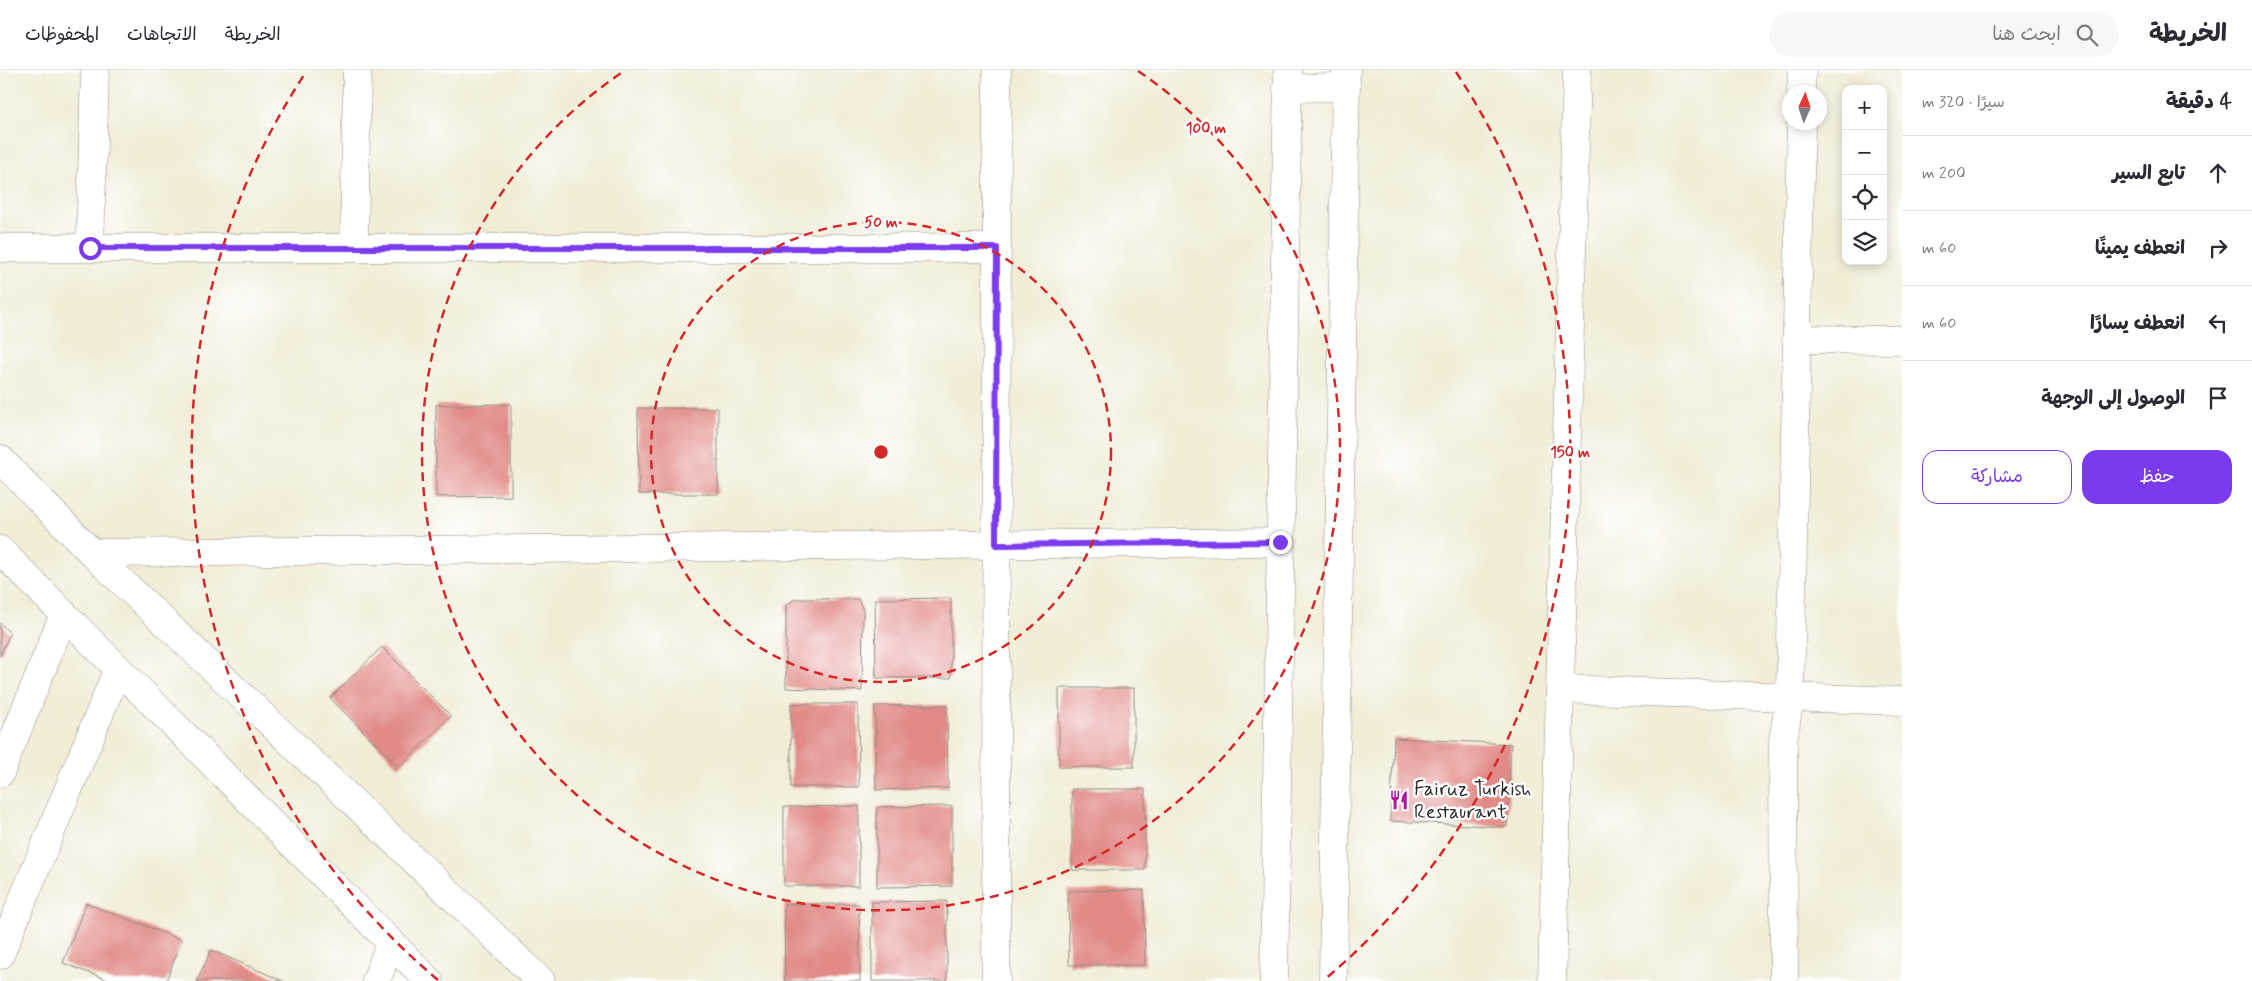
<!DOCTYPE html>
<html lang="ar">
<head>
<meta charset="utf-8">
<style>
	:root { --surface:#fff; --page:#f7f7f7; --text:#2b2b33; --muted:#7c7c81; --line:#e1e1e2; --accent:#7c3aed }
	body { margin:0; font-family:Mynerve,"Playpen Sans Arabic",sans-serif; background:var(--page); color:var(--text); direction:rtl }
	.controls { position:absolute; right:15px; top:15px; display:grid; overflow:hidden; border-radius:10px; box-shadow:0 2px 12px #0003 }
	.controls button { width:45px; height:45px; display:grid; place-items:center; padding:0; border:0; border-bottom:1px solid var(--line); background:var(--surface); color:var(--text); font:25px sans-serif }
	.compass { position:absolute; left:1782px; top:15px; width:45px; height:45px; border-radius:50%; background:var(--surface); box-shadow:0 2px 12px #0003; rotate:3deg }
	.stop { position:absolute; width:15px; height:15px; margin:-11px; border:4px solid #7c3aed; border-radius:50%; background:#fff }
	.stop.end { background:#7c3aed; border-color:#fff; box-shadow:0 1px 5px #0008 }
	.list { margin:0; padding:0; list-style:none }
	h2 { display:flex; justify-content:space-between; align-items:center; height:65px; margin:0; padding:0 20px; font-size:21px }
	h2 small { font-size:16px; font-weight:400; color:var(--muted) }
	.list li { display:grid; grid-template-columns:32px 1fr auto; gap:15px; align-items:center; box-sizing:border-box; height:75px; padding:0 20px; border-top:1px solid var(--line) }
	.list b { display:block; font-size:19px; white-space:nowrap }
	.list em { font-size:16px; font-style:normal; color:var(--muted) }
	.actions { display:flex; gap:10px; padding:15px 20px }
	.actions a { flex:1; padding:11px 0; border:1px solid var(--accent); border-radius:15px; text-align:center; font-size:18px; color:var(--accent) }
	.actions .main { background:var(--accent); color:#fff }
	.icon { flex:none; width:28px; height:28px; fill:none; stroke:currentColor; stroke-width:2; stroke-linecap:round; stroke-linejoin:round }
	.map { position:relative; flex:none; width:1902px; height:911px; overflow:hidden; direction:ltr }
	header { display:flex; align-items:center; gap:30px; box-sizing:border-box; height:70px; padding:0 25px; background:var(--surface); border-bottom:1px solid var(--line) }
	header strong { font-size:24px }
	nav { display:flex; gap:28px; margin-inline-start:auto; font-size:18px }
	.search { width:350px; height:45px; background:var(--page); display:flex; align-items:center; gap:12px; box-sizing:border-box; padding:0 18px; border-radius:28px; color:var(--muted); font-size:19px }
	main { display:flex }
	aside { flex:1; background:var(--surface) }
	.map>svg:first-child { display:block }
	.building { fill:#e18a87 }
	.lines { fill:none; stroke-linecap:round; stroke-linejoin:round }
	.street-casing { stroke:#8e8c81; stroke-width:29 }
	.secondary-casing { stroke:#8e8c81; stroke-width:29 }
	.street { stroke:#fff; stroke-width:28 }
	.secondary { stroke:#fff; stroke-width:28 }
	.route { stroke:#7c3aed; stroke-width:6 }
	.ring { fill:none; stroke:#d62828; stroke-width:2.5; stroke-dasharray:9 6 }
	.labels { text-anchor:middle; stroke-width:5; stroke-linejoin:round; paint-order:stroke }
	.poi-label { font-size:20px; fill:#2b2b2b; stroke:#fff; text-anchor:start }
	.centre { fill:#d62828; stroke:#fff; stroke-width:2.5 }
	.ring-label { font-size:15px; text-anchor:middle; font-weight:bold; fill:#d62828; stroke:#fff; stroke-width:5; stroke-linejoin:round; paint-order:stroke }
</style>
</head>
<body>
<header>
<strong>الخريطة</strong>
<div class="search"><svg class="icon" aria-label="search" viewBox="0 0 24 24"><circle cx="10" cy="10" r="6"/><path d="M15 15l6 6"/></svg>ابحث هنا</div>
<nav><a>الخريطة</a><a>الاتجاهات</a><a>المحفوظات</a></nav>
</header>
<main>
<aside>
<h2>4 دقيقة<small>سيرًا · 320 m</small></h2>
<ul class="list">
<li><svg class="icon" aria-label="ahead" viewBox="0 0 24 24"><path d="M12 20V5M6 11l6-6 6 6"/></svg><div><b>تابع السير</b></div><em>200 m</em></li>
<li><svg class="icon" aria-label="right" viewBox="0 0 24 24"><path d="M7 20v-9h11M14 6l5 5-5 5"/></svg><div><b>انعطف يمينًا</b></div><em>60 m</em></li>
<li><svg class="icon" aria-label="left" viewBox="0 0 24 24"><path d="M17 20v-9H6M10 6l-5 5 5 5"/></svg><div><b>انعطف يسارًا</b></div><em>60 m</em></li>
<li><svg class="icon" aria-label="arrive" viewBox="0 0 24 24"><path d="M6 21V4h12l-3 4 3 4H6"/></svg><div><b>الوصول إلى الوجهة</b></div></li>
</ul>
<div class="actions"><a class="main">حفظ</a><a>مشاركة</a></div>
</aside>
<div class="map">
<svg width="1902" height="911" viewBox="0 0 1902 911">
	<rect width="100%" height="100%" fill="#fff"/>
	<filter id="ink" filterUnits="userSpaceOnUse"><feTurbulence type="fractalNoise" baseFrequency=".02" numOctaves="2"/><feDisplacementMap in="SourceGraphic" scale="10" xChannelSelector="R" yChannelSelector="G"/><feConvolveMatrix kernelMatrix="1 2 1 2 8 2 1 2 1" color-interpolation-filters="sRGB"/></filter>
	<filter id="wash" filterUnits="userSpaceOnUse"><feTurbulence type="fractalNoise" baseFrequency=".0096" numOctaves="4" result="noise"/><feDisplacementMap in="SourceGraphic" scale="20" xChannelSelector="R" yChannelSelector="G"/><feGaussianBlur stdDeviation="1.12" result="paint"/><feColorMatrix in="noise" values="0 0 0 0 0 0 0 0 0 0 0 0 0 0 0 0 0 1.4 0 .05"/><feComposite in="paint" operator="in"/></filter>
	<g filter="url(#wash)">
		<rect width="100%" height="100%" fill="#f1edd7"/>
		<g id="blocks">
			<path class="building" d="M511 334V426L436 427V335Z
				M638 338H718V424H639Z
				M951 528V608H876L875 529Z
				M795 529H858L863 540 862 621 786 618V535Z
				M0 553 10 563 0 586Z
				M382 577 451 646 399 697 330 628Z
				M1059 618H1134V697H1059Z
				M791 634H858L859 717H791Z
				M947 635 948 718 876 720 875 636Z
				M1394 668 1511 674 1507 757 1390 751Z
				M1072 719H1145V800H1072Z
				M859 736V816H784V737Z
				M952 736V816L877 817V737Z
				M1144 820 1145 895H1069L1068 821Z
				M947 831V911H872V832Z
				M86 833 182 870 166 911H111L63 893Z
				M784 834H859L860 911H785Z
				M211 880 283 911H197Z"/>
		</g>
	</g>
	<g filter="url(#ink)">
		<use href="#blocks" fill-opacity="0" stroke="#8e8c81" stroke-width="1"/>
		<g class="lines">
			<defs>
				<path id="street" d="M1287 18 1346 17
					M1801 22 1802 0
					M0 178H997
					M90 178 95 0
					M354 178 357 0
					M1796 269 1902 270
					M92 483 1280 472
					M1561 619 1902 631
					M376 911 391 872
					M996 911 997 0
					M1552 911 1577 0
					M1784 911 1783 671 1790 627 1801 52"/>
				<path id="secondary" d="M0 389 92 483 541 911
					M0 480 429 911
					M0 703 64 544
					M0 885 118 599
					M1274 911 1288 0
					M1333 911 1346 0"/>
			</defs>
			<use href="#street" class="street-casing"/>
			<use href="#secondary" class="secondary-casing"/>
			<use href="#street" class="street"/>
			<use href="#secondary" class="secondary"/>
		</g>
	</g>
	<g class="lines" filter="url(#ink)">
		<path class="route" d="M90 178H997L996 475 1280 472"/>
	</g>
	<g class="ring">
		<circle cx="881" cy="382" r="230"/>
		<path d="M1138 1A459 459 0 1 1 624 1"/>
		<path d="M438 910A689 689 0 0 1 306 2M1456 2A689 689 0 0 1 1324 910"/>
	</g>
	<defs>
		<symbol id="restaurant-bare" viewBox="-9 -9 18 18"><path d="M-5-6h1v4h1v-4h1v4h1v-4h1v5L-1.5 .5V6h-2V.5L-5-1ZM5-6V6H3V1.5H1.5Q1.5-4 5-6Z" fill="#b5179e" stroke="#fff" stroke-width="2.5" paint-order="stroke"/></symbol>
	</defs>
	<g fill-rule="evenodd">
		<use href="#restaurant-bare" x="1385" y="716" width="28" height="28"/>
	</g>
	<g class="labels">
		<g class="poi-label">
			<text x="1414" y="725">Fairuz Turkish<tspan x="1414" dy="23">Restaurant</tspan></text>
		</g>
	</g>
	<circle cx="881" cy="382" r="8" class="centre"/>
	<g class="ring-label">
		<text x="1206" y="63">100 m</text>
		<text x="881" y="157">50 m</text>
		<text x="1570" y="387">150 m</text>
	</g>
</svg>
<div class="controls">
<button>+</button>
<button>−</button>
<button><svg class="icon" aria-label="locate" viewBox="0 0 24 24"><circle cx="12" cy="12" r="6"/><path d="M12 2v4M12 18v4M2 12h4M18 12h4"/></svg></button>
<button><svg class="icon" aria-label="layers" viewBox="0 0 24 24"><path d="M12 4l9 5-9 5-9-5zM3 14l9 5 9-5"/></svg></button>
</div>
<svg class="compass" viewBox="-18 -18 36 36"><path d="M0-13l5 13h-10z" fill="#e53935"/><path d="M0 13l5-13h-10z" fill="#7c7c81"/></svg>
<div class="stop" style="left:90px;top:178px"></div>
<div class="stop end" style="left:1280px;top:472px"></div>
</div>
</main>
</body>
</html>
